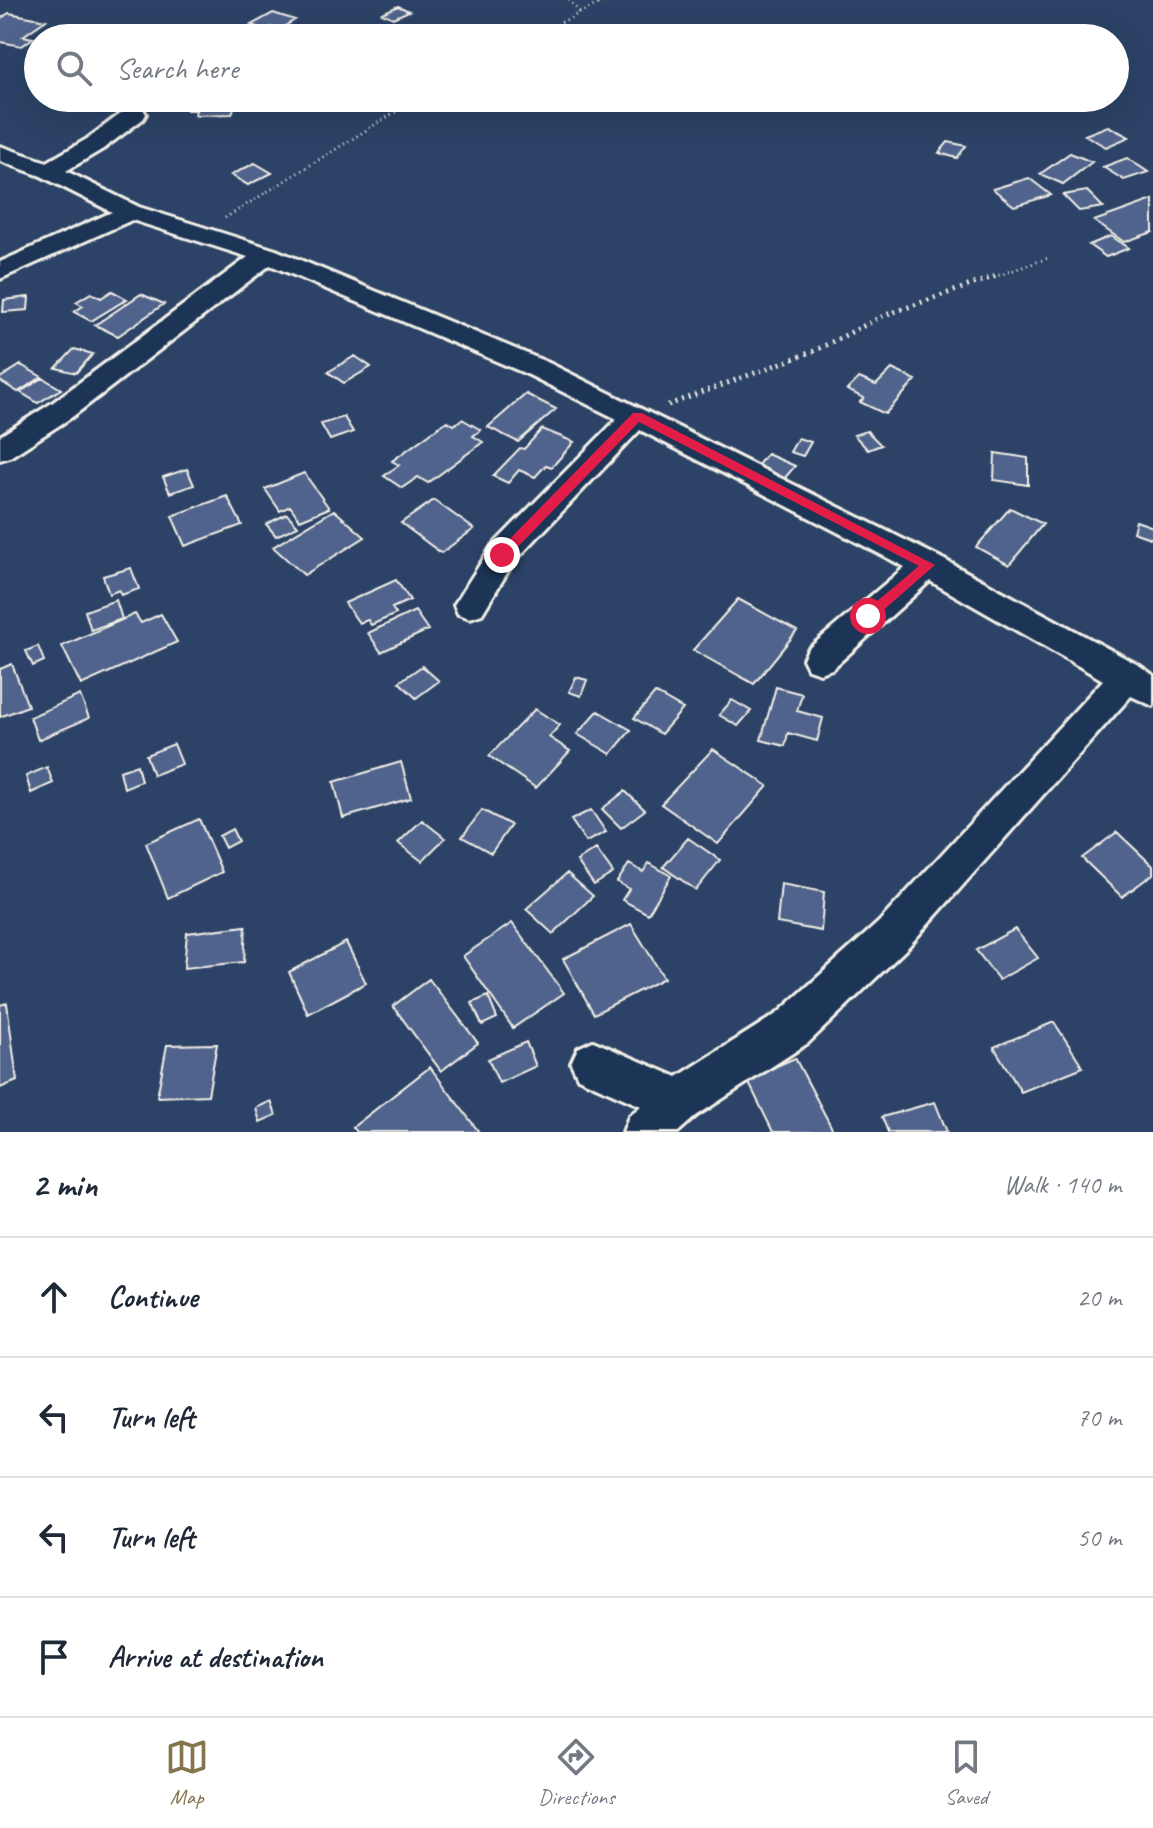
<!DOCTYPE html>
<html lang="en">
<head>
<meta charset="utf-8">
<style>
	:root { --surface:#fff; --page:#f2f2f3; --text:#1f2937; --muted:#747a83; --line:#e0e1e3; --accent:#84754c }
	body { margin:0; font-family:Caveat,sans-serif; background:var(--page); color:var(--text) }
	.stop { position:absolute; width:24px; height:24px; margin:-18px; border:6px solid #e11d48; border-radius:50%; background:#fff }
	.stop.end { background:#e11d48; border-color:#fff; box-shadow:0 2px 8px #0008 }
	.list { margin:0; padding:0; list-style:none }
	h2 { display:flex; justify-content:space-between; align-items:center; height:104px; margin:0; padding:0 32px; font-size:34px }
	h2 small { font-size:26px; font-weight:400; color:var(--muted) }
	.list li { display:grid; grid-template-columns:52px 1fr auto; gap:24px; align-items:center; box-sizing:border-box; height:120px; padding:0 32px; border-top:2px solid var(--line) }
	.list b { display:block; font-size:30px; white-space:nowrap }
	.list em { font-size:26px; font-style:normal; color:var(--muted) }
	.icon { flex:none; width:44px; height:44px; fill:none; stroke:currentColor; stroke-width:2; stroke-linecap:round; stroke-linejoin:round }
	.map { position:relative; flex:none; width:1153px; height:1132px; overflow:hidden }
	.search { position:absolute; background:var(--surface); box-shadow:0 8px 32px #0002; left:24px; right:24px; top:24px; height:88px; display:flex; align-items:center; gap:20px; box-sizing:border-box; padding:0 28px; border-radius:44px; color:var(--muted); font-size:30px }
	.sheet { height:584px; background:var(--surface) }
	nav { display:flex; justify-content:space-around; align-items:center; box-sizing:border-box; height:112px; border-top:2px solid var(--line); background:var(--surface); font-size:22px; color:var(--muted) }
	nav a { display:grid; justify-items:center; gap:4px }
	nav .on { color:var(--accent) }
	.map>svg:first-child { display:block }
	.building { fill:#50648c; stroke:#f4f1e8; stroke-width:2 }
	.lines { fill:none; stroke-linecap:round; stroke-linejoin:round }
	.minor-casing { stroke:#f4f1e8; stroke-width:6 }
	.path-far1 { stroke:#f4f1e8; stroke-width:3; stroke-dasharray:1 4; stroke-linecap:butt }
	.path { stroke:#f4f1e8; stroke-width:5; stroke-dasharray:2 5; stroke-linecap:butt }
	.minor { fill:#1d3557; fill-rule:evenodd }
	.route { fill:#e11d48 }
</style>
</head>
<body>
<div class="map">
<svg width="1153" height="1132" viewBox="0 0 1153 1132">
	<rect width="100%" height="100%" fill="#2c4367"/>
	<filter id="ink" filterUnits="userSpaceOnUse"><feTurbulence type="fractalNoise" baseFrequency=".0125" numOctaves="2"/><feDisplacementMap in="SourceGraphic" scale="16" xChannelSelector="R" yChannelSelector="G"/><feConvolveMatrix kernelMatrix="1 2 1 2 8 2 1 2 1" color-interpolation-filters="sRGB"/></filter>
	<g filter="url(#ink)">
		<path class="building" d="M398 6 409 11 393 18 382 13Z
			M9 13 46 20 23 36 33 38 22 46 0 42V19Z
			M273 13 295 20 278 30 271 27 266 30 251 25Z
			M460 26 473 37 419 36Z
			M191 98H237L232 114 195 115 196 110H187Z
			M1108 126 1129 137 1106 147 1085 135Z
			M948 142 966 146 957 158 939 153Z
			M1070 153 1092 162 1063 184 1040 174Z
			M1127 158 1148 172 1124 180 1103 167Z
			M255 163 272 173 248 185 231 175Z
			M1029 178 1051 195 1014 206 993 189Z
			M1087 191 1103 207 1079 211 1063 195Z
			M1153 200V232L1124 242 1094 221Z
			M1111 236 1129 248 1106 257 1089 245Z
			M112 291 127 299 91 321 74 312 83 306 76 302 91 293 101 298Z
			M141 294 164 304 118 336 95 325Z
			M29 297 28 310 3 312 4 300Z
			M74 349 93 354 76 373 56 368Z
			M355 356 371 367 344 383 328 372Z
			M21 365 42 377 18 392 0 381V378Z
			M892 369 916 380 885 414 860 402 864 398 847 390 859 378 876 385Z
			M43 378 61 389 38 403 20 392Z
			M526 394 556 409 518 442 488 427Z
			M344 417 353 432 330 440 321 424Z
			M462 419 481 430 473 436 483 442 428 483 418 477 402 488 384 476 399 465 392 461 447 421 454 425Z
			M542 429 574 442 552 467 546 465 535 477 519 470 508 483 493 476 520 448 524 449Z
			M867 431 881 445 868 450 854 435Z
			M798 438 811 442 803 456 790 452Z
			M995 453 1028 458V485L994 480Z
			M767 454 795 466 784 479 756 467Z
			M187 469 194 485 170 493 163 477Z
			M304 473 329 508 300 520 290 506 280 511 265 489Z
			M227 496 242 525 185 546 172 516Z
			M434 500 474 529 441 553 401 523Z
			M1010 508 1043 524 1009 565 976 547Z
			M334 510 365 537 304 575 273 547Z
			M287 514 298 526 276 536 266 524Z
			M1136 521 1153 527V539L1133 532Z
			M131 568 139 589 121 595 119 590 109 594 103 576Z
			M396 580 410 600 392 608 396 614 371 625 368 620 359 623 345 603Z
			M738 599 797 631 754 684 693 650Z
			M116 600 122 619 91 630 85 611Z
			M415 611 428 630 381 652 368 633Z
			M135 614 141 623 161 614 177 642 81 685 62 646Z
			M38 646 44 661 33 666 26 651Z
			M12 664 28 706 0 717V669Z
			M422 666 439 681 416 698 399 682Z
			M576 677 587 680 581 696 569 692Z
			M776 687 802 694 797 711 823 718 817 741 788 733 785 746 761 740Z
			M655 693 683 709 661 734 634 718Z
			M80 695 89 718 38 740 30 717Z
			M732 700 751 711 738 726 719 715Z
			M535 709 560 725 549 737 570 751 536 788 489 756Z
			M598 711 631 730 611 754 577 734Z
			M174 744 182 764 153 775 146 755Z
			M713 749 768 786 718 844 661 804Z
			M401 762 411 798 343 818 334 782Z
			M137 765 141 781 124 788 120 771Z
			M47 767 53 783 31 793 26 776Z
			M625 791 645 810 621 828 602 809Z
			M482 810 511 825 491 853 462 837Z
			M591 810 606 832 586 842 571 820Z
			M199 819 222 872 168 898 146 843Z
			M422 820 445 838 422 861 398 843Z
			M232 829 238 841 225 848 219 836Z
			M1117 832 1153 866V874L1122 897 1082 858Z
			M688 838 720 860 696 890 663 867Z
			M596 849 613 873 594 885 577 861Z
			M649 863 671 876 648 914 622 900 629 889 617 882 629 864 643 872Z
			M567 873 593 896 553 934 526 909Z
			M781 884 824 892 821 931 777 923Z
			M512 923 564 993 513 1028 463 956Z
			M631 924 664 978 594 1014 563 959Z
			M246 926 244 962 184 968 187 933Z
			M1015 929 1038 958 999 980 976 950Z
			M346 942 366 983 308 1014 289 972Z
			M429 979 478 1043 441 1071 393 1006Z
			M488 996 497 1018 482 1025 472 1003Z
			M7 1003 17 1081 0 1088V1005Z
			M1054 1022 1083 1067 1021 1092 994 1047Z
			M526 1042 536 1066 499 1083 488 1059Z
			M217 1044 208 1095 157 1097 167 1045Z
			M795 1058 834 1132H773L747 1079Z
			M430 1067 479 1132H357L353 1127Z
			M271 1101 276 1115 260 1122 256 1108Z
			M935 1102 947 1132H888L882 1117Z"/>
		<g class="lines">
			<defs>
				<path id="minor" d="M135 107 143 109 146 114 143 119 103 149 66 171 139 207 276 250 549 363 939 557 1140 666 1153 675V706L1131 696 907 948 808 1043 696 1116 678 1132H623L629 1116 641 1106 578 1078 571 1063 578 1048 593 1041 677 1077 778 1013 879 922 1103 680 930 581 832 669 820 673 808 669 803 659 808 649 905 567 640 430 513 563 482 614 470 618 458 614 454 605 491 547 617 419 529 375 270 265 72 417 10 457 0 460V436L52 403 248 257 132 220 0 279V262L112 212 41 176 0 161V146L47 162 87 139 127 109Z"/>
			</defs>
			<use href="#minor" class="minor-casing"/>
			<path class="path-far1" d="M569 0 580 13
				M317 32 334 38
				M530 38 606 0
				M225 218 418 98
				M994 277 1048 258"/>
			<path class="path" d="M668 405 814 351 883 316 999 275"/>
			<use href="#minor" class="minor"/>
		</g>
	</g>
	<path class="route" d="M633 413H642L935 565 872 620H863V613L919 566 639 422 506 559H497V552Z"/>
</svg>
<div class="stop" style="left:868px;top:616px"></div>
<div class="stop end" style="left:502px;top:555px"></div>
<div class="search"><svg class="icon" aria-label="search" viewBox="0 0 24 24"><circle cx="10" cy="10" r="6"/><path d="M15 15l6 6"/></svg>Search here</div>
</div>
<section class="sheet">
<h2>2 min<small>Walk · 140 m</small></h2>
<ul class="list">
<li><svg class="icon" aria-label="ahead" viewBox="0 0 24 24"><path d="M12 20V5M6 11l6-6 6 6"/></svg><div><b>Continue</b></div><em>20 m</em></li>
<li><svg class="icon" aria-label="left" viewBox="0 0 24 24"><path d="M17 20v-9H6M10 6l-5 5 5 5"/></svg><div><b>Turn left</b></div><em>70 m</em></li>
<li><svg class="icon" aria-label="left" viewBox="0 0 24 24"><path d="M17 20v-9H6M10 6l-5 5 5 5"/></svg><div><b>Turn left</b></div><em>50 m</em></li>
<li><svg class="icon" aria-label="arrive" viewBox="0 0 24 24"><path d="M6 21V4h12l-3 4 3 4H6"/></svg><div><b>Arrive at destination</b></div></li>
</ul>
</section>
<nav>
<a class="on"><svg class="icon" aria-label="map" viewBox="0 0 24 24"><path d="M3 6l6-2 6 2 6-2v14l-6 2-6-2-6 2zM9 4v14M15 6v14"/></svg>Map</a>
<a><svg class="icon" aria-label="directions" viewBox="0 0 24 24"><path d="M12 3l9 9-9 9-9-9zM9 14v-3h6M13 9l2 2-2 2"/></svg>Directions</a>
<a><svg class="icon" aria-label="saved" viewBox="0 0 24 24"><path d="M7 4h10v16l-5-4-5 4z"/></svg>Saved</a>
</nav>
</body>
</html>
